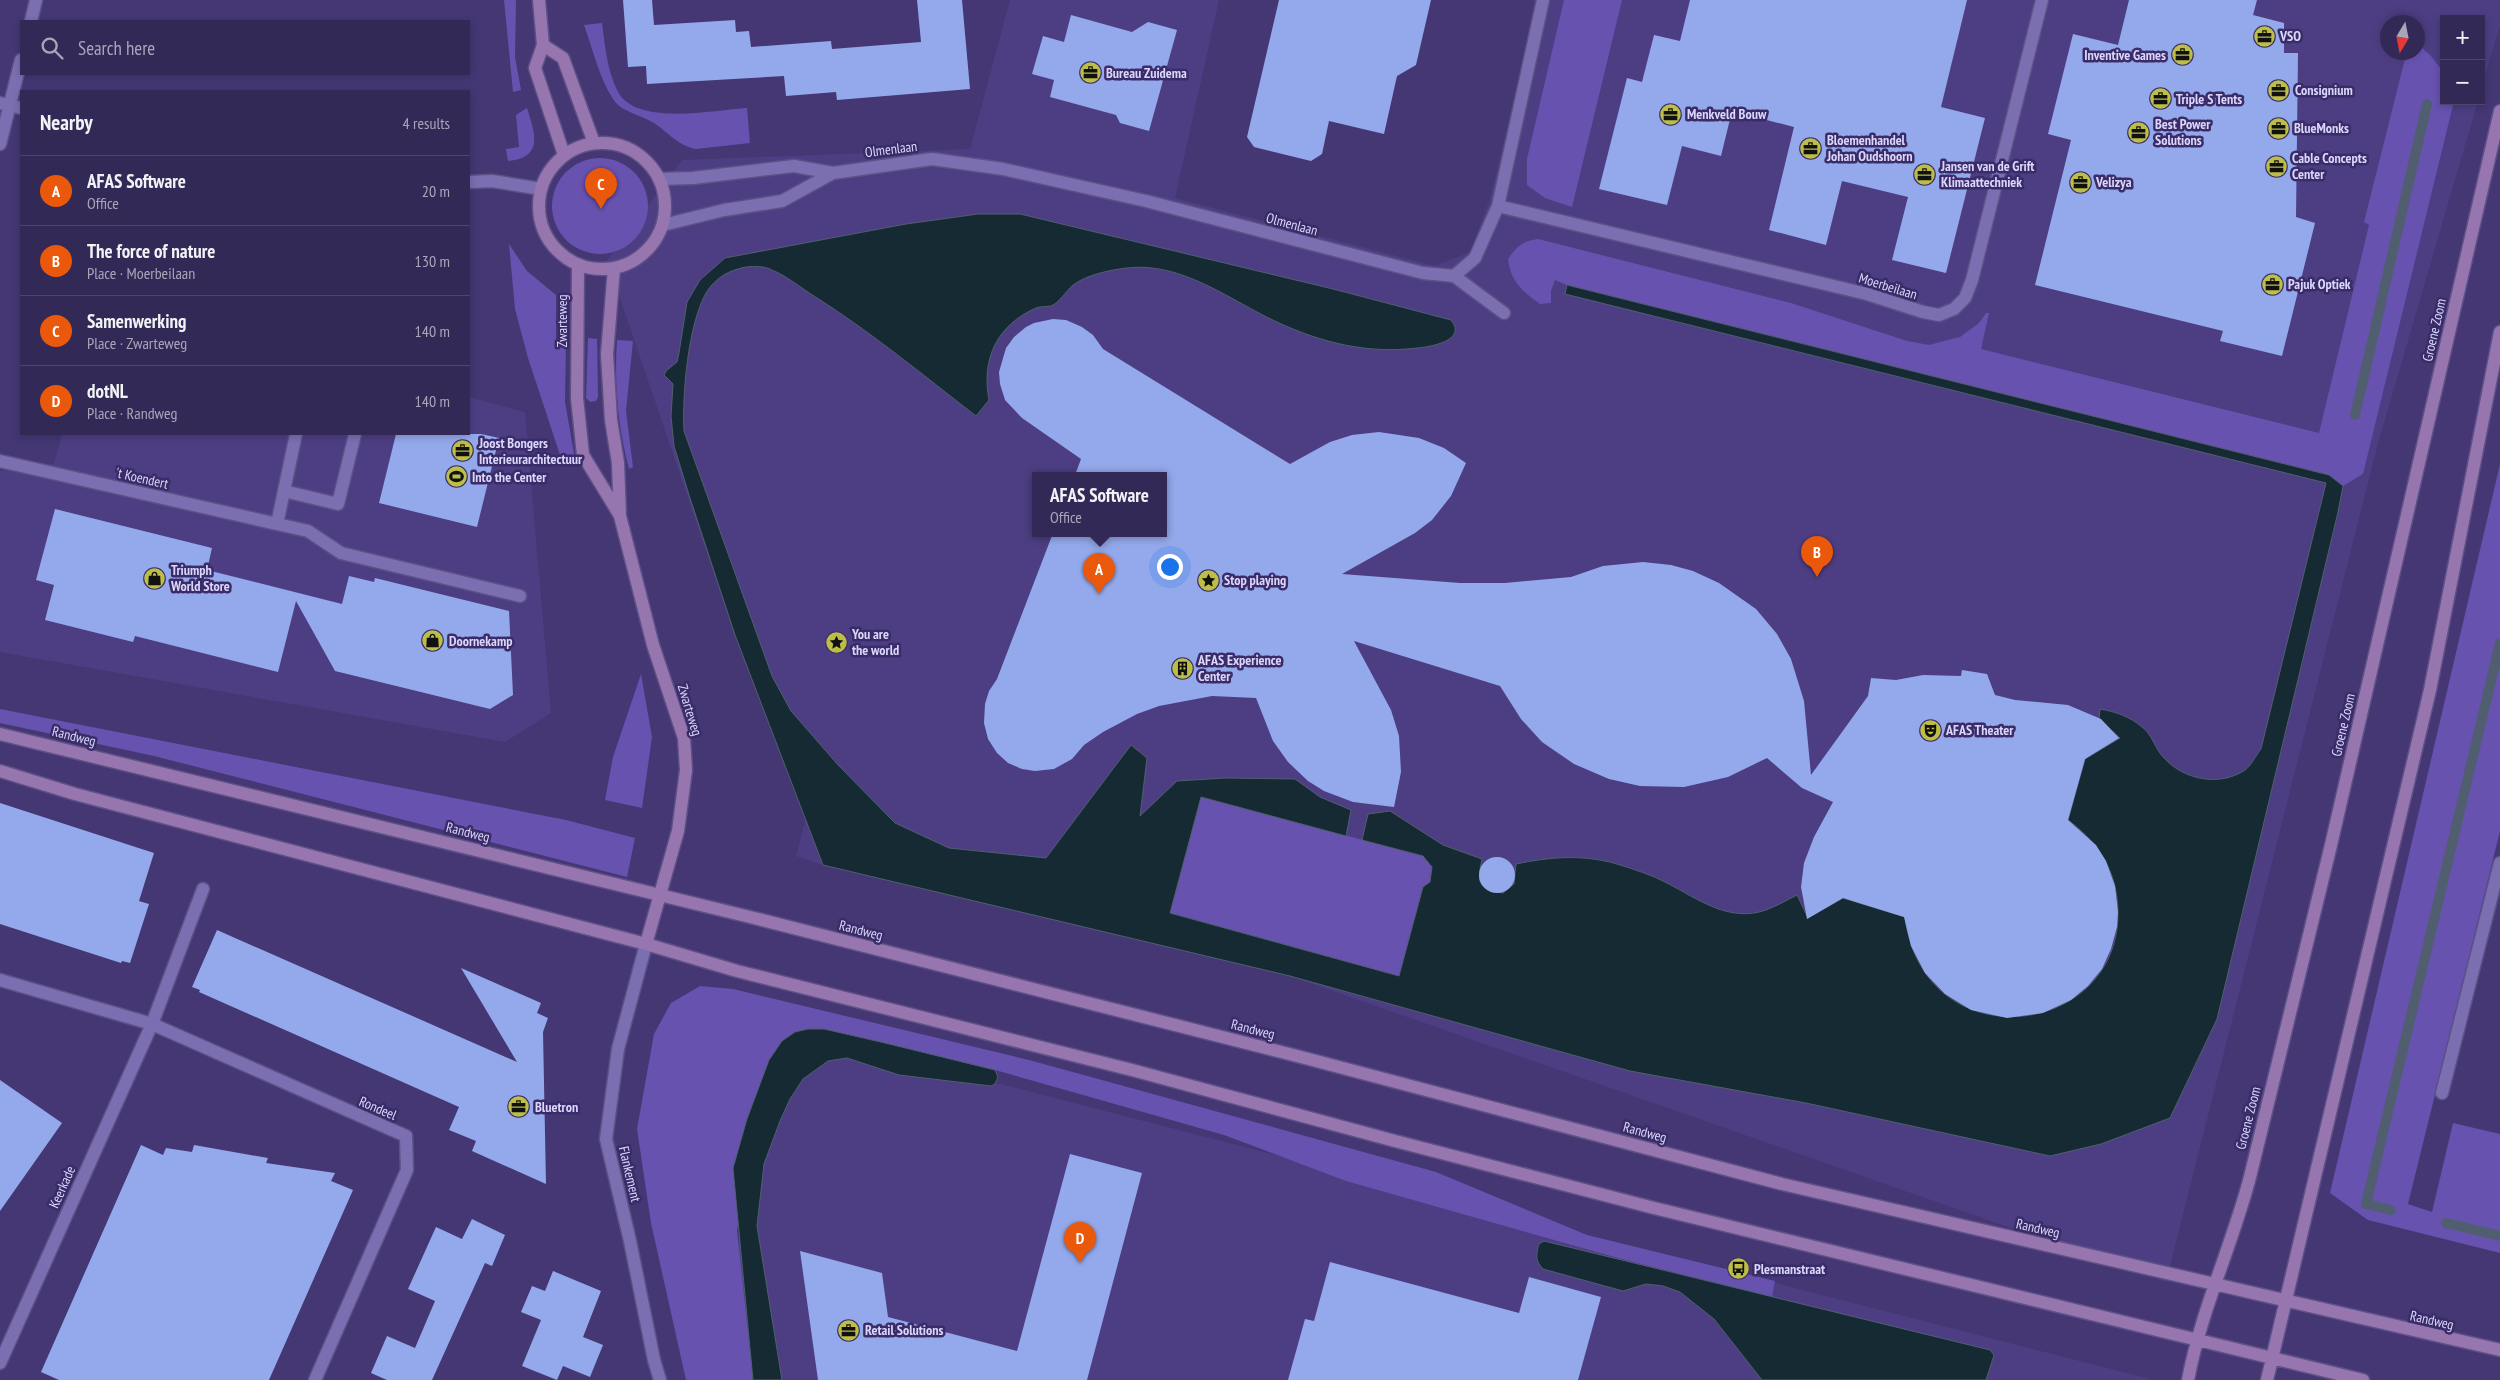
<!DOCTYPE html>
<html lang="en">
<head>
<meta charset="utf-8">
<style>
	:root { --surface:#332957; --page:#3b315d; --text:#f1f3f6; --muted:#a9a6ba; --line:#4e456d; --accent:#ea580c }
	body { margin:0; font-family:"PT Sans Narrow",sans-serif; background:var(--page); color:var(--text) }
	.controls { position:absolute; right:15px; top:15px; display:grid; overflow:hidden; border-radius:0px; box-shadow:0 2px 8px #0003 }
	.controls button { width:45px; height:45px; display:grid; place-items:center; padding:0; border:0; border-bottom:1px solid var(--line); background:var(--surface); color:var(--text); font:25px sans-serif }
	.compass { position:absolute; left:2380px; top:15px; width:45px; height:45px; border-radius:50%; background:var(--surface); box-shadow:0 2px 8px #0003; rotate:190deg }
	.you { position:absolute; left:1169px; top:566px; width:18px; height:18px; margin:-12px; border:4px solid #fff; border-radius:50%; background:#1a73e8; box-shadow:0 0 0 8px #1a73e833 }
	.badge { display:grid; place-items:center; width:32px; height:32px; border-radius:50%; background:var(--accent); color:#fff; font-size:16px; font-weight:700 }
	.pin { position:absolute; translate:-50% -41px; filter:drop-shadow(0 1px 2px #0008) }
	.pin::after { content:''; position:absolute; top:26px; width:18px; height:15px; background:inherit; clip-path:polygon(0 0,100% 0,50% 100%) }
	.popup { position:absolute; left:1032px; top:472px; width:135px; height:65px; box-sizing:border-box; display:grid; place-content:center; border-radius:0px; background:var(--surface); filter:drop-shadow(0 1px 4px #0005); font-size:16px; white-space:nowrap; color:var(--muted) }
	.popup b { font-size:19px; color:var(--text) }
	.popup::after { content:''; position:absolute; left:50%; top:100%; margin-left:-10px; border:10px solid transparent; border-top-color:var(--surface) }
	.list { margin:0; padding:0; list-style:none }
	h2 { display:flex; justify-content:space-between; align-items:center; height:65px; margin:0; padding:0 20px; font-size:21px }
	h2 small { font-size:16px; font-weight:400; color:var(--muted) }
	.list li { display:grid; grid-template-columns:32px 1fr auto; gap:15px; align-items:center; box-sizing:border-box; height:70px; padding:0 20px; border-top:1px solid var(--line) }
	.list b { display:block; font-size:19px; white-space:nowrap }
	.list p { margin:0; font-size:16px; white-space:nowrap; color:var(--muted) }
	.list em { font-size:16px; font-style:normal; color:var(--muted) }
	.icon { flex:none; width:28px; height:28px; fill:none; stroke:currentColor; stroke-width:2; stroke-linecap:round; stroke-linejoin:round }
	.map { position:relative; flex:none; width:2500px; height:1380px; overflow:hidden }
	.search { position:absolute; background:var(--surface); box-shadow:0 2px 8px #0003; left:20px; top:20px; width:450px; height:55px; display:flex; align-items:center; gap:12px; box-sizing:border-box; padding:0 18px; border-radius:0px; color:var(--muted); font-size:19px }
	.panel { position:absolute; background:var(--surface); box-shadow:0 2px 8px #0003; left:20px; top:90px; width:450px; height:345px; border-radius:0px }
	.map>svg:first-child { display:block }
	.built { fill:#4d3e83; fill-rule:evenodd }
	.green { fill:#6752b0 }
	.water { fill:#162a34; stroke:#515e70 }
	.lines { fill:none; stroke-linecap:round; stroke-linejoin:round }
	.stream { stroke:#515e70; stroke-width:10 }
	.building { fill:#94a9ec }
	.lane-casing { stroke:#5d5085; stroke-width:15 }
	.street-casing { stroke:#5d5085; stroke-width:15 }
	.secondary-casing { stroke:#5d5085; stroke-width:15 }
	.lane { stroke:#7b6fb2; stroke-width:12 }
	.street { stroke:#7b6fb2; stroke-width:12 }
	.secondary { stroke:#9776b0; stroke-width:12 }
	.labels { text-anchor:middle; stroke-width:5; stroke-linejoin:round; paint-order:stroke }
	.poi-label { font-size:14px; font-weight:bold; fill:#dbd7fc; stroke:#3a2c68; text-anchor:start }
	.street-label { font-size:14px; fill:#dbd7fc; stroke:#3a2c68 }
</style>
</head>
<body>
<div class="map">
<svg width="2500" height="1380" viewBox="0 0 2500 1380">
	<rect width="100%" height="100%" fill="#443774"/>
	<path class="built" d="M1010 0H1219L1175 198 1435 266 1470 252 1490 199 1539 0H2500V25L2481 90V19H2444V101H2478L2377 447 2166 1282 1290 976 823 865 796 856 806 818 736 639 607 260 682 160 970 149ZM2388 22H2418V52H2388ZM1035 475H1163V533H1035Z
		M469 397 525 412 551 713 505 742 0 652V471L54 464 62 434H469Z
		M752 1020 1587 1235 2154 1380H731Z"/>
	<path class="green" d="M504 0H516L515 57 521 90 513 92Z
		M1564 0H1622L1572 207 1545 198 1527 185V159Z
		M602 23C605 46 607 69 617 90 634 127 713 110 747 108L750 143 696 149C677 145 669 133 654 123 644 117 632 114 622 108 604 97 592 46 584 25Z
		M2418 44 2431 56 2444 73V101H2454L2363 474 2343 486 2329 475 1567 285 1555 280 1551 291V303L1540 304C1523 292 1510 281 1508 259 1517 246 1523 241 1538 239L1791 303 1907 341 1929 345 1960 337 1979 323 1986 313H1989L1981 349 2319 433 2369 225 2364 222 2404 63 2408 53 2418 52Z
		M527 108C535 133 544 158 508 161L506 149 519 147 516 115Z
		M552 206a48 48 0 1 1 96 0a48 48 0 1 1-96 0Z
		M509 244 527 271 556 295V342L566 343 565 402 575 459 563 464 528 358 515 309Z
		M588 338 597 339 598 397 596 401 590 402 586 398Z
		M617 340 633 341 626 411 633 467 629 469C618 426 614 384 617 340Z
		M2500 464V831L2408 1204 2432 1212 2453 1123 2500 1134V1253L2368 1220 2330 1193Z
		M641 674 652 737 642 808 605 800 613 757Z
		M0 709 566 820 635 838 627 877 154 756 0 723Z
		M1201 797 1423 856 1432 867 1430 882 1423 887 1399 976 1170 913Z
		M700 986 733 989 1029 1060 1436 1172 1587 1235 1775 1281 1772 1297 1618 1258 1346 1181 1224 1135 995 1070 885 1043 824 1029H808L795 1032 782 1041 770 1060 737 1230 753 1380H686L651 1223 637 1129 654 1034 671 1003Z"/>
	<path class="water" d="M978 214H1020L1333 289 1451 320C1468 341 1429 347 1417 348 1368 354 1322 343 1277 322 1231 301 1182 261 1126 268 1110 270 1086 275 1073 285 1066 291 1059 303 1051 306 1046 307 1041 306 1036 308 997 325 981 359 989 400L976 416C923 375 871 332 814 296 801 288 787 276 772 270 765 266 754 266 746 267 729 270 715 278 706 293 688 325 682 395 684 431L772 676 791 711 839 766 895 823 949 848 1046 858 1131 745 1147 758 1140 816 1177 781 1225 778 1295 779 1320 797 1351 810 1346 836 1201 797 1170 913 1399 976 1423 887 1430 882 1432 867 1423 856 1362 840 1368 814 1390 811 1443 845 1482 859C1477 882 1477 889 1503 893L1514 884 1516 864C1550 857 1582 854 1617 864 1633 869 1652 875 1667 883 1698 899 1729 923 1766 910 1777 906 1787 900 1797 895L1808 918 1843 898 1905 917C1924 1067 2134 1037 2117 898 2113 865 2095 840 2068 820L2085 759 2120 738 2099 719 2100 709C2116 712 2129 716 2142 727 2152 734 2155 749 2164 758 2184 780 2220 787 2245 770 2251 766 2256 755 2261 749L2326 483 1565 294 1567 285 2329 475 2343 486 2338 512 2217 1019 2170 1118 2101 1144 2050 1156 1806 1103 1630 1071 1290 976 823 865 735 635 689 495 674 446 671 416 673 384 664 375 666 371 677 362 679 353 687 302 700 280 725 258 906 224Z
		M808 1029H824L885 1043 995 1070 998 1077 995 1084 991 1086 899 1075 847 1058 828 1061 803 1079 790 1099 780 1121 764 1164 757 1226 782 1380H753L733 1168 747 1119 769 1060 782 1041 795 1032Z
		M1544 1241 1990 1350 1994 1355 1986 1380H1762L1714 1319 1680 1292 1663 1286 1646 1284 1623 1291 1543 1269C1535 1261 1536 1254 1539 1244Z"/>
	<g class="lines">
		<path class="stream" d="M2355 415 2427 104
			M2391 1210 2366 1204 2500 643
			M2446 1223 2500 1236"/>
	</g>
	<path class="building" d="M623 0H652L654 25 735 20 736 32 749 31 751 47 831 41 832 49 921 42 917 0H962L970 89 837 100 836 92 786 96 784 76 647 84 646 66 628 67Z
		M1279 0H1431L1416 65 1397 76 1384 134 1329 121 1322 154 1311 161 1254 147 1247 137Z
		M1690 0H1967L1941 107 1985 118 1946 273 1892 260 1908 197 1842 181 1826 245 1769 230 1794 127 1732 111 1721 156 1682 146 1667 205 1599 189 1627 78 1642 82 1654 35 1680 41Z
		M2129 0H2257L2253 15 2284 23V53H2298L2296 217 2315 223 2282 356 2220 341 2223 331 2035 285 2071 140 2048 134 2073 34 2118 45Z
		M1071 15 1132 32 1148 22 1177 30 1149 131 1120 123 1116 115 1050 97 1054 80 1032 74 1043 36 1064 42Z
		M1053 319 1066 320 1082 327 1093 335 1103 349 1290 464 1330 442 1352 435 1379 432 1419 438 1444 448 1466 463 1451 496 1432 520 1415 533 1342 574 1460 583H1505L1571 577 1603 566 1643 562 1671 565 1693 571 1719 583 1756 609 1777 634 1791 659 1804 701 1811 775 1868 696 1871 678 1896 680 1923 675 1961 676 1962 670 1987 674 1995 695 2015 700 2068 705 2101 719 2119 738 2085 759 2068 820 2096 845 2106 861 2115 886 2118 912 2117 927 2111 949 2102 969 2088 986 2071 1000 2043 1013 2007 1018 1971 1010 1945 994 1925 973 1911 946 1904 917 1843 898 1807 919 1801 887 1804 863 1814 837 1833 802 1802 788 1767 758 1728 777 1684 787 1640 786 1609 779 1574 764 1542 742 1521 719 1500 686 1354 641 1391 710 1399 736 1401 772 1394 807 1353 802 1324 791 1308 781 1288 762 1273 741 1256 698 1212 696 1159 706 1137 714 1103 732 1084 745 1072 759 1054 769 1035 771 1022 769 1008 763 997 753 988 739 984 723 985 704 989 691 997 679 1053 533H1163V475H1075L1081 459 1022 418 1005 400 1000 384 999 372 1006 348 1014 337 1026 327 1034 323Z
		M396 434H481L499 438 477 527 379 503Z
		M55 509 212 548 207 570 342 604 349 576 374 582 375 578 509 611 513 695 490 709 335 671 296 601 278 672 135 636 133 642 45 620 54 585 36 580Z
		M0 803 154 853 139 901 149 904 130 963 122 961 121 963 0 924Z
		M1479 875a18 18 0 1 1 36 0a18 18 0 1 1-36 0Z
		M217 930 517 1062 461 968 541 1003 537 1013 548 1018 543 1032 546 1184 472 1151 476 1141 449 1130 459 1107 199 992 200 990 192 987Z
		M0 1080 62 1123 0 1211Z
		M141 1145 163 1155 166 1148 192 1152 194 1145 268 1158 266 1163 335 1173 331 1181 353 1190 269 1380H59L41 1372Z
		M1070 1154 1142 1173 1087 1380H818L800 1251 882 1273 888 1317 1017 1351Z
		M472 1219 505 1235 492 1266 485 1263 432 1380H387L371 1373 387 1336 415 1348 435 1301 408 1289 436 1227 462 1239Z
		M1330 1262 1519 1313 1529 1277 1601 1297 1578 1380H1288L1305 1319 1314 1321Z
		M553 1271 601 1291 583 1337 603 1345 590 1377 563 1366 557 1380 522 1366 541 1320 521 1312 532 1286 545 1291Z"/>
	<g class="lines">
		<defs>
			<path id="lane" d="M1454 276 1504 313
				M284 491 338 504 355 434
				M152 1024 203 889
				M2442 1093 2500 863"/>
			<path id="street" d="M31 21 36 0
				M0 103 21 108
				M0 144 21 60
				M659 179 693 178 794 166 833 173
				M469 182 492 181 541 189
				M1498 206 1867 294 1923 312 1939 315 1954 309 1965 298 1972 280 2042 0
				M663 225 724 210 782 201 833 173 932 159 1003 169 1146 201 1423 273 1454 276 1475 258 1498 206 1543 0
				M0 461 308 531 341 553 520 596
				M277 524 296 434
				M646 944 618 1049 606 1139 630 1241 654 1360 660 1380
				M0 980 152 1024 406 1136 407 1170 315 1380
				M0 1363 152 1024"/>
			<path id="secondary" d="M539 0 543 45 535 68 564 155
				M543 45 563 58 594 143
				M539 206a63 63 0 1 1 126 0a63 63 0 1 1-126 0Z
				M578 265 577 398 583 455 619 514
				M614 268 607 354 611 420 618 463 620 516 653 645 684 738 686 770 678 831 646 944
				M0 734 750 917 1301 1057 1782 1184 2500 1350
				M0 771 75 794 646 944 737 971 1132 1070 1395 1141 1654 1208 2363 1380
				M2188 1380C2201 1310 2232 1246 2250 1177L2331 845 2500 111
				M2267 1380 2430 690 2500 332"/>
		</defs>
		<use href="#lane" class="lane-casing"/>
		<use href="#street" class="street-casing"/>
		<use href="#secondary" class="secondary-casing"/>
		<use href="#lane" class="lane"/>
		<use href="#street" class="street"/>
		<use href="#secondary" class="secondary"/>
	</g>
	<defs>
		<symbol id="office-disc" viewBox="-11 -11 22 22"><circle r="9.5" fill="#bcbf44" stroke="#3a2c68"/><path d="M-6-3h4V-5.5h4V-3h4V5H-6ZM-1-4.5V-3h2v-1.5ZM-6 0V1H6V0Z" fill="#111"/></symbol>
		<symbol id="stadium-disc" viewBox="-11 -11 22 22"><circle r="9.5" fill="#bcbf44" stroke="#3a2c68"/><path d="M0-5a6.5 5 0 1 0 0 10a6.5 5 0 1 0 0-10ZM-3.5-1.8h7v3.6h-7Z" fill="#111"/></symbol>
		<symbol id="shop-disc" viewBox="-11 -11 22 22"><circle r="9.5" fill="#bcbf44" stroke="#3a2c68"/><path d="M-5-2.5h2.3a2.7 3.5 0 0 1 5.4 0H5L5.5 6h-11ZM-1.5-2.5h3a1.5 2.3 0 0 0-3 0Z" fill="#111"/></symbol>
		<symbol id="sight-disc" viewBox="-11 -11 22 22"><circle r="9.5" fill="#bcbf44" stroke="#3a2c68"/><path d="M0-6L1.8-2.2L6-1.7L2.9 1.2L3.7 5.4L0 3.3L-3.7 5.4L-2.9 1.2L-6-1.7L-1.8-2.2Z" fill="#111"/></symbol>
		<symbol id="building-disc" viewBox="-11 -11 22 22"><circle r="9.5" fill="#bcbf44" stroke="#3a2c68"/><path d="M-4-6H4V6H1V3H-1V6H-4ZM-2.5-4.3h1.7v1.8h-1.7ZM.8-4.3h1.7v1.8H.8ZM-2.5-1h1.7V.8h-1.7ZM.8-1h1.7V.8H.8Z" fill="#111"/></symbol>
		<symbol id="theatre-disc" viewBox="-11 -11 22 22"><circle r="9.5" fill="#bcbf44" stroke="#3a2c68"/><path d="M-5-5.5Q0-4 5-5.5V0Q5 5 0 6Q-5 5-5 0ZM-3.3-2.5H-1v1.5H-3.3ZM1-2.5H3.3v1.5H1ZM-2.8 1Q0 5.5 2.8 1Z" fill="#111"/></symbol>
		<symbol id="bus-disc" viewBox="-11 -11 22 22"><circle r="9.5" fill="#bcbf44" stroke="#3a2c68"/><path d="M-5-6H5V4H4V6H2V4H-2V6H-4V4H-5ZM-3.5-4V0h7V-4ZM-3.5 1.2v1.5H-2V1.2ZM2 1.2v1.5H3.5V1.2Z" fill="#111"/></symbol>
	</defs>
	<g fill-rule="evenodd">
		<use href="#office-disc" x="2252" y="24" width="25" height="25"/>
		<use href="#office-disc" x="2170" y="42" width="25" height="25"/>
		<use href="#office-disc" x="1078" y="60" width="25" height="25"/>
		<use href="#office-disc" x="2266" y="78" width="25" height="25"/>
		<use href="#office-disc" x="2148" y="86" width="25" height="25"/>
		<use href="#office-disc" x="1658" y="102" width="25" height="25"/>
		<use href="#office-disc" x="2266" y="116" width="25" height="25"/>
		<use href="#office-disc" x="2126" y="120" width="25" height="25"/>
		<use href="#office-disc" x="1798" y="136" width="25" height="25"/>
		<use href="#office-disc" x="2264" y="154" width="25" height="25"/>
		<use href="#office-disc" x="1912" y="162" width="25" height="25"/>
		<use href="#office-disc" x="2068" y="170" width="25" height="25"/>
		<use href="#office-disc" x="2260" y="272" width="25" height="25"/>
		<use href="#office-disc" x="450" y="438" width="25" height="25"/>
		<use href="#stadium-disc" x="444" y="464" width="25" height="25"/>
		<use href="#shop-disc" x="142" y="566" width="25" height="25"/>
		<use href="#sight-disc" x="1196" y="568" width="25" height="25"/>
		<use href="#shop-disc" x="420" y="628" width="25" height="25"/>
		<use href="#sight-disc" x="824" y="630" width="25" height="25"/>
		<use href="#building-disc" x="1170" y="656" width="25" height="25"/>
		<use href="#theatre-disc" x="1918" y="718" width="25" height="25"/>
		<use href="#office-disc" x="506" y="1094" width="25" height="25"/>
		<use href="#bus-disc" x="1726" y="1256" width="25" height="25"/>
		<use href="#office-disc" x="836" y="1318" width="25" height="25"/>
	</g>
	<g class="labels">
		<g class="poi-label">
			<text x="2280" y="41">VSO</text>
			<text x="2166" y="60" text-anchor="end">Inventive Games</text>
			<text x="1106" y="78">Bureau Zuidema</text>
			<text x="2295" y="95">Consignium</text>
			<text x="2176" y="104">Triple S Tents</text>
			<text x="1687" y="119">Menkveld Bouw</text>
			<text x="2155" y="129">Best Power<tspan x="2155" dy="16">Solutions</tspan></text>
			<text x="2294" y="133">BlueMonks</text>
			<text x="1827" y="145">Bloemenhandel<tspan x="1827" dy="16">Johan Oudshoorn</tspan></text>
			<text x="2292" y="163">Cable Concepts<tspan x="2292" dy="16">Center</tspan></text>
			<text x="1941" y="171">Jansen van de Grift<tspan x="1941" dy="16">Klimaattechniek</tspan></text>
			<text x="2096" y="187">Velizya</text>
			<text x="2288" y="289">Pajuk Optiek</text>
			<text x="479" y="448">Joost Bongers<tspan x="479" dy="16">Interieurarchitectuur</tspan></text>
			<text x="472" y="482">Into the Center</text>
			<text x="171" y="575">Triumph<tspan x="171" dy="16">World Store</tspan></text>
			<text x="1224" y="585">Stop playing</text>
			<text x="852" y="639">You are<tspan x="852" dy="16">the world</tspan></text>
			<text x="449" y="646">Doornekamp</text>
			<text x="1198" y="665">AFAS Experience<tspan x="1198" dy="16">Center</tspan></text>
			<text x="1946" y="735">AFAS Theater</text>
			<text x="535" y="1112">Bluetron</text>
			<text x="1754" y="1274">Plesmanstraat</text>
			<text x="865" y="1335">Retail Solutions</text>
		</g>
		<g class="street-label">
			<text transform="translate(891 149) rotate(-7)" y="5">Olmenlaan</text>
			<text transform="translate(1292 224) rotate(15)" y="5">Olmenlaan</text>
			<text transform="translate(1888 286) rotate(17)" y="5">Moerbeilaan</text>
			<text transform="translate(562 321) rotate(-90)" y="5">Zwarteweg</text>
			<text transform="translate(2434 330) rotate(-77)" y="5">Groene Zoom</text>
			<text transform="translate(142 478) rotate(13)" y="5">'t Koendert</text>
			<text transform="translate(690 710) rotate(73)" y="5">Zwarteweg</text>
			<text transform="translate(2343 725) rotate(-77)" y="5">Groene Zoom</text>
			<text transform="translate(74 736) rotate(14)" y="5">Randweg</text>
			<text transform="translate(468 832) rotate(14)" y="5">Randweg</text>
			<text transform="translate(861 930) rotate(14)" y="5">Randweg</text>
			<text transform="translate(1253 1029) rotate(14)" y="5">Randweg</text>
			<text transform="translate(378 1108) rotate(23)" y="5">Rondeel</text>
			<text transform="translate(2248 1118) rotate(-76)" y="5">Groene Zoom</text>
			<text transform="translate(1645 1132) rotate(15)" y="5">Randweg</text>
			<text transform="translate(630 1174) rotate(77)" y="5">Flankement</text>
			<text transform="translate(62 1187) rotate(-66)" y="5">Keerkade</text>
			<text transform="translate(2038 1228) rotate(13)" y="5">Randweg</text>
			<text transform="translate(2432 1320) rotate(13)" y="5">Randweg</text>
		</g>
	</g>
</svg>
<div class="controls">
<button>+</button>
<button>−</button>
</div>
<svg class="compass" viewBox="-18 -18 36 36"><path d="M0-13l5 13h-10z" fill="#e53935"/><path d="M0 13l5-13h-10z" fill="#a9a6ba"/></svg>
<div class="you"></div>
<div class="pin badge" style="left:1099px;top:594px">A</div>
<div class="popup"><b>AFAS Software</b>Office</div>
<div class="pin badge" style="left:1817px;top:577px">B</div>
<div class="pin badge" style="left:601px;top:209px">C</div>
<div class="pin badge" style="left:1080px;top:1263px">D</div>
<div class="search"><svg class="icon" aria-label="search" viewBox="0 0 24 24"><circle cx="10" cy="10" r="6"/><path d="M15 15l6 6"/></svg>Search here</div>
<section class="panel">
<h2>Nearby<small>4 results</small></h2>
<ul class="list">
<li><span class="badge">A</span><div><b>AFAS Software</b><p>Office</p></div><em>20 m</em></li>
<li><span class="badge">B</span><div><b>The force of nature</b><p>Place · Moerbeilaan</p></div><em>130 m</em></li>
<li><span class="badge">C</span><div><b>Samenwerking</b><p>Place · Zwarteweg</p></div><em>140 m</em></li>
<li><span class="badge">D</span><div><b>dotNL</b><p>Place · Randweg</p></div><em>140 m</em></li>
</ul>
</section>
</div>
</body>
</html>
